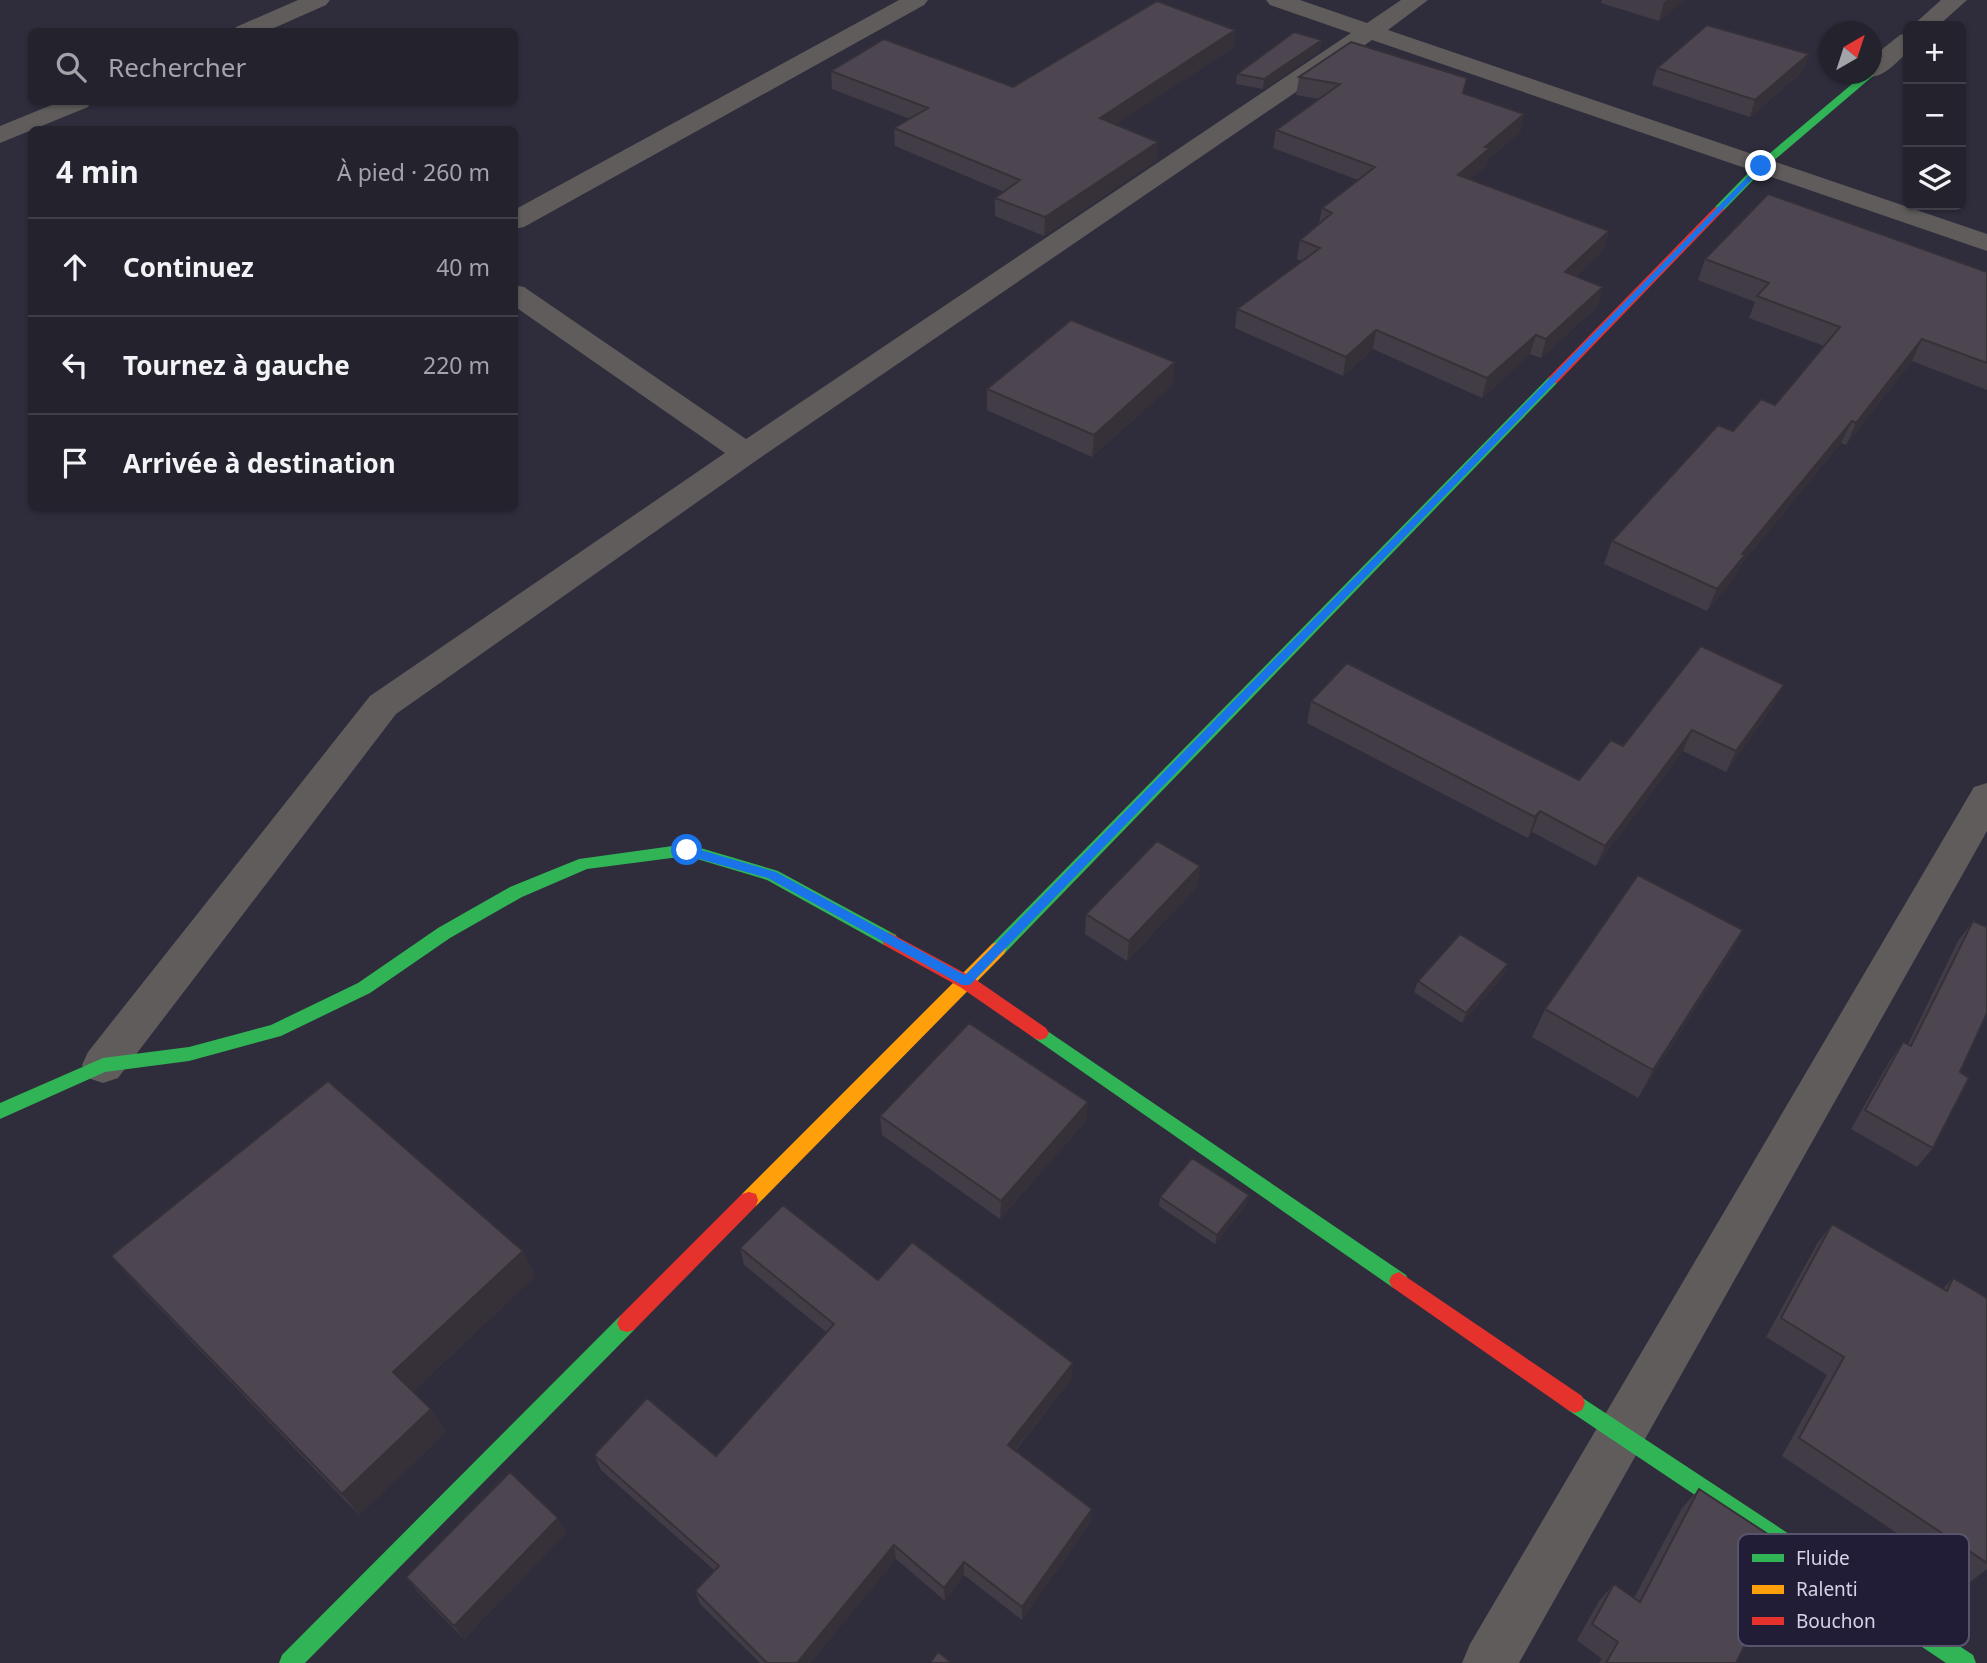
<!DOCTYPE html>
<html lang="fr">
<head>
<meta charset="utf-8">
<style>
	:root { --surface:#23222d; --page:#2f2f39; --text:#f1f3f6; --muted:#a3a4aa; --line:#403f49 }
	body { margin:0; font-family:"Noto Sans",sans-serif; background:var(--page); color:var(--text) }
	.controls { position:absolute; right:21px; top:21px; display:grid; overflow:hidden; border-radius:10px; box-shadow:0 2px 5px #0004 }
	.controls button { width:63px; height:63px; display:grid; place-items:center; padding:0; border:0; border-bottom:2px solid var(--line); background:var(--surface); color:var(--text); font:35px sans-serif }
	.compass { position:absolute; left:1819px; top:21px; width:63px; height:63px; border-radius:50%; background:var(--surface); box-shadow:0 2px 5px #0004; rotate:39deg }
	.stop { position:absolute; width:21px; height:21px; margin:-16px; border:5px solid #1a73e8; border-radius:50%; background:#fff }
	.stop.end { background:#1a73e8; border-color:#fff; box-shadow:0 2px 7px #0008 }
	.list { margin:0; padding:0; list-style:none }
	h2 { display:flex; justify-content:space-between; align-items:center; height:91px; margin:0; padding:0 28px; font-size:30px }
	h2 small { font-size:23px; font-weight:400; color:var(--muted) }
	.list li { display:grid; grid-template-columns:46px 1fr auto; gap:21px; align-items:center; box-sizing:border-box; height:98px; padding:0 28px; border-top:2px solid var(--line) }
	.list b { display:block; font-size:26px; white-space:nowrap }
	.list em { font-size:23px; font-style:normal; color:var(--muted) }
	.icon { flex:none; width:38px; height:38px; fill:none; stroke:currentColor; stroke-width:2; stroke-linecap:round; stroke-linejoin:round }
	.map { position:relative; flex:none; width:1987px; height:1663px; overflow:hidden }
	.search { position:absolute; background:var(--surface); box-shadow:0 2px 5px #0004; left:28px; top:28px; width:490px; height:77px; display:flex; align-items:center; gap:18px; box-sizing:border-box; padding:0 24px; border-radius:10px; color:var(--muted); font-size:26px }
	.panel { position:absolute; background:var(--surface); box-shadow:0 2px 5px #0004; left:28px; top:126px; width:490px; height:385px; border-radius:10px }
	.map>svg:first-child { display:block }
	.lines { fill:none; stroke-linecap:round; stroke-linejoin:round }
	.street { fill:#605c5c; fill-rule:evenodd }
	.fast { fill:#30b455; fill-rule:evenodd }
	.slow { fill:#ff9f0a; fill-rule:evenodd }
	.jam { fill:#e5322d; fill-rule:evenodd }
	.wall { fill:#423c46 }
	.shaded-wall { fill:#363139 }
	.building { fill:#4d4651; stroke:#363139; stroke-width:2 }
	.route { fill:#1a73e8 }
	.key { fill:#211d37; stroke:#57546c; stroke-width:2 }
	.key-label { font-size:19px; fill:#d5d4e6 }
</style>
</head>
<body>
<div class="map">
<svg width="1987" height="1663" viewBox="0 0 1987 1663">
	<rect width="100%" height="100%" fill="#2f2d3c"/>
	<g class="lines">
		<path class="street" d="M298 0H330L326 5 265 32H233L236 27Z
			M899 0H928L924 5 524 227 514 229V210Z
			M1266 0H1300L1367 23 1401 0H1428L1388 30 1987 234V251L1372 40 757 460 396 714 118 1078 103 1083 88 1078 82 1065 88 1052 370 696 725 453 514 306V285L524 287 746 439 1351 33 1270 5Z
			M1941 0H1967L1938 26H1912Z
			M1908 33V52C1894 64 1882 81 1862 76L1861 74H1871V58L1900 35Z
			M59 102H91L88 107 0 143V126Z
			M1987 783V831L1519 1663H1462L1470 1644 1974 787Z"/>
		<path class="fast" d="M1871 72 1873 76 1765 168 1723 211H1715V207L1757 164 1864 74Z
			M1553 376 1557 377V383L1004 954 998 956 992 954 990 949 992 944 1549 377Z
			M687 844 778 871 896 935 898 940 896 945H884L767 880 687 856 587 869 522 897 450 938 370 993 281 1036 189 1061 105 1072 0 1119V1103L103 1058 189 1047 271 1025 358 983 438 928 510 887 579 859Z
			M1040 1026 1406 1275 1409 1281 1406 1287 1399 1290 1392 1287 1034 1038 1031 1033 1034 1028Z
			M627 1314 634 1316 637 1323 634 1330 305 1663H279L282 1655 620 1316Z
			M1575 1393 1973 1655 1976 1663H1946L1568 1410 1565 1403 1568 1396Z"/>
		<path class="slow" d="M998 942 1004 944 1006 949 1004 954 756 1206 749 1208 742 1206 740 1200 742 1194 992 944Z"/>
		<path class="jam" d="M1715 207 1725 209 1557 383H1549V377Z
			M890 933 972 977 1046 1028 1049 1033 1046 1038 1040 1040 1034 1038 960 987 884 945 882 940 884 935Z
			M749 1192 756 1194 758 1200 756 1206 634 1330 627 1332 620 1330 617 1323 620 1316 742 1194Z
			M1399 1272 1582 1396 1585 1403 1582 1410 1575 1413 1568 1410 1392 1287 1389 1281 1392 1275Z"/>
	</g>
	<path class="wall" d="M1602 0H1684L1659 21 1601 3Z
		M1235 30 1234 47 1116 124 1157 160 1044 236 995 216V198L1004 192 895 146 894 128 910 119 832 89 831 71 1013 87Z
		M1320 51 1263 89 1236 84 1237 74Z
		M1809 54 1803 71 1750 117 1652 85 1657 68Z
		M1299 77 1464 93 1524 114 1520 132 1487 160 1485 167 1470 179 1609 231 1603 250 1576 276 1598 306 1541 358 1530 354 1482 398 1373 349 1343 376 1235 328 1237 309 1302 261 1297 259 1300 240 1319 223 1322 208 1358 180 1273 148 1276 130 1319 99 1296 95Z
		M1705 259 1987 272V390L1912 361 1846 445 1841 443 1740 566 1735 577 1707 611 1604 564 1612 541 1733 431 1775 405 1824 346 1749 318 1755 302 1698 280Z
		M1173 384 1092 457 987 410V389Z
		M1311 701 1579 780 1623 746 1773 706 1726 772 1683 751 1596 866 1532 832 1528 838 1307 723Z
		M1200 866 1197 887 1127 961 1085 934 1086 914Z
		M1973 921 1960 1072 1933 1148 1917 1167 1851 1129 1889 1062 1903 1042 1908 1044 1958 941Z
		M1743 930 1727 959 1638 1098 1532 1037 1545 1009Z
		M1508 964 1504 975 1462 1023 1414 992 1418 981Z
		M880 1116 1086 1121 1000 1219 882 1135Z
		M1249 1195 1247 1204 1215 1244 1159 1206 1160 1197Z
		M1832 1224 1943 1289 1953 1278 1987 1298V1569L1970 1582 1782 1456 1827 1375 1766 1337 1817 1244Z
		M740 1248 878 1280 1073 1363 1071 1379 1015 1451 1092 1509 1090 1523 1022 1620 964 1575 945 1601 896 1559 810 1663H760L700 1604 695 1591 714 1570 601 1470 594 1455 716 1456 826 1332 744 1265Z
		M523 1251 535 1276 413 1392 431 1409 446 1432 359 1515 133 1281 111 1256Z
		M1699 1489 1736 1663H1599L1602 1659 1577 1640 1599 1601 1614 1584 1634 1598 1682 1508Z
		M558 1518 566 1533 464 1639 417 1591 406 1577Z"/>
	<path class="shaded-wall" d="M1667 0H1684L1659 21 1664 2Z
		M1235 30 1234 47 1100 135V118Z
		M1322 40 1320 51 1263 89 1264 79Z
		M1809 54 1803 71 1750 117 1755 100Z
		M1524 114 1520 132 1487 160 1485 167 1454 193 1458 175 1485 147Z
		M1158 142 1157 160 1044 236 1045 217Z
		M1609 231 1603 250 1560 291 1565 272Z
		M1603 287 1598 306 1541 358 1546 339Z
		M1376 330 1373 349 1343 376 1346 357Z
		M1536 335 1530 354 1482 398 1487 378Z
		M1922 339 1912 361 1846 445 1856 423Z
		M1175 362 1173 384 1092 457 1094 435Z
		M1852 421 1841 443 1740 566 1735 577 1707 611 1717 589 1742 554Z
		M1784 685 1773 706 1726 772 1736 751Z
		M1692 730 1683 751 1596 866 1605 846Z
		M1540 811 1532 832 1528 838 1535 817Z
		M1200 866 1197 887 1127 961 1129 941Z
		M1743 930 1727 959 1638 1098 1653 1070Z
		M1508 964 1504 975 1462 1023 1466 1013Z
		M1088 1102 1086 1121 1000 1219 1001 1201Z
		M1249 1195 1247 1204 1215 1244 1217 1235Z
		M523 1251 535 1276 409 1396 393 1372Z
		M1073 1363 1071 1379 1007 1460 1008 1445Z
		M431 1409 446 1432 359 1515 342 1494Z
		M1092 1509 1090 1523 1022 1620V1607Z
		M558 1518 566 1533 464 1639 454 1626Z
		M894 1545 896 1559 810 1663H797Z
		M964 1562V1575L945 1601 944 1588Z"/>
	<path class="building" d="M1157 1 1235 30 1100 118 1158 142 1045 217 995 198 1020 180 894 128 928 108 831 71 884 39 1013 87Z
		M1707 25 1809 54 1755 100 1657 68Z
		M1294 32 1322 40 1264 79 1237 74Z
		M1351 42 1467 78 1463 93 1524 114 1485 147 1490 148 1458 175 1609 231 1565 272 1603 287 1546 339 1536 335 1487 378 1376 330 1346 357 1237 309 1320 248 1300 240 1332 213 1322 208 1375 167 1276 130 1340 84 1299 77Z
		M1768 194 1987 272V363L1922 339 1856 423 1852 421 1742 554 1745 555 1717 589 1612 541 1718 425 1733 431 1761 399 1775 405 1840 327 1757 296 1769 283 1705 259Z
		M1071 320 1175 362 1094 435 987 389Z
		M1701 646 1784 685 1736 751 1692 730 1605 846 1540 811 1535 817 1311 701 1347 663 1579 780 1611 740 1623 746Z
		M1157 841 1200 866 1129 941 1086 914Z
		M1638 875 1743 930 1653 1070 1545 1009Z
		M1973 921 1987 927V1013L1960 1072 1969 1078 1933 1148 1865 1110 1903 1042 1911 1046Z
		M1460 934 1508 964 1466 1013 1418 981Z
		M969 1023 1088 1102 1001 1201 880 1116Z
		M328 1081 523 1251 393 1372 431 1409 342 1494 111 1256Z
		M1192 1158 1249 1195 1217 1235 1160 1197Z
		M783 1205 878 1280 912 1242 1073 1363 1008 1445 1092 1509 1022 1607 964 1562 944 1588 894 1545 797 1663H767L695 1591 719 1566 594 1455 647 1398 716 1456 834 1324 740 1248Z
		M1832 1224 1947 1291 1953 1278 1987 1298V1563L1799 1438 1844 1357 1781 1318Z
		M510 1472 558 1518 454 1626 406 1577Z
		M1699 1489 1792 1550 1736 1663H1606L1618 1642 1592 1624 1614 1584 1640 1602Z
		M938 1652 952 1663H930Z"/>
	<path class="route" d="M1761 163 1764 167 970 985H962L768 878 682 854V847L687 846 776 872 965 975Z"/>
	<rect x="1738" y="1534" width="231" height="112" rx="10" class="key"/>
	<rect x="1752" y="1554" width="32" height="8" fill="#30b455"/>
	<rect x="1752" y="1585" width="32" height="9" fill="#ff9f0a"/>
	<rect x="1752" y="1617" width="32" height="8" fill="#e5322d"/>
	<g class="key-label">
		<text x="1796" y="1565">Fluide</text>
		<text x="1796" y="1596">Ralenti</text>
		<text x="1796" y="1628">Bouchon</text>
	</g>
</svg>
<div class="controls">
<button>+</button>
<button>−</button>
<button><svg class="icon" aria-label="layers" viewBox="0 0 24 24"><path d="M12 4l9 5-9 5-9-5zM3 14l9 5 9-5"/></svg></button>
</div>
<svg class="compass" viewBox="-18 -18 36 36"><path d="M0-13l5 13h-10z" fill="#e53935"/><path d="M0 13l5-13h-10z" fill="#a3a4aa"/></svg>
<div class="stop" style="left:687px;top:850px"></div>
<div class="stop end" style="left:1761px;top:166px"></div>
<div class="search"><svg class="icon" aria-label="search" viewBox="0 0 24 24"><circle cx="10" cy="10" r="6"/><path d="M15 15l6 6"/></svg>Rechercher</div>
<section class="panel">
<h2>4 min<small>À pied · 260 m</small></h2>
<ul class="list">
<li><svg class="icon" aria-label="ahead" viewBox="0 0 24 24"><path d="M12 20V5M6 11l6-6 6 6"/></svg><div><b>Continuez</b></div><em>40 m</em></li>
<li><svg class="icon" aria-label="left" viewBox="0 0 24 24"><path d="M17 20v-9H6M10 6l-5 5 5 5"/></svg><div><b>Tournez à gauche</b></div><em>220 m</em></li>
<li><svg class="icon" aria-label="arrive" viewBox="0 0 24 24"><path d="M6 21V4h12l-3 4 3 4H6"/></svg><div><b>Arrivée à destination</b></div></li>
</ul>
</section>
</div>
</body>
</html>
